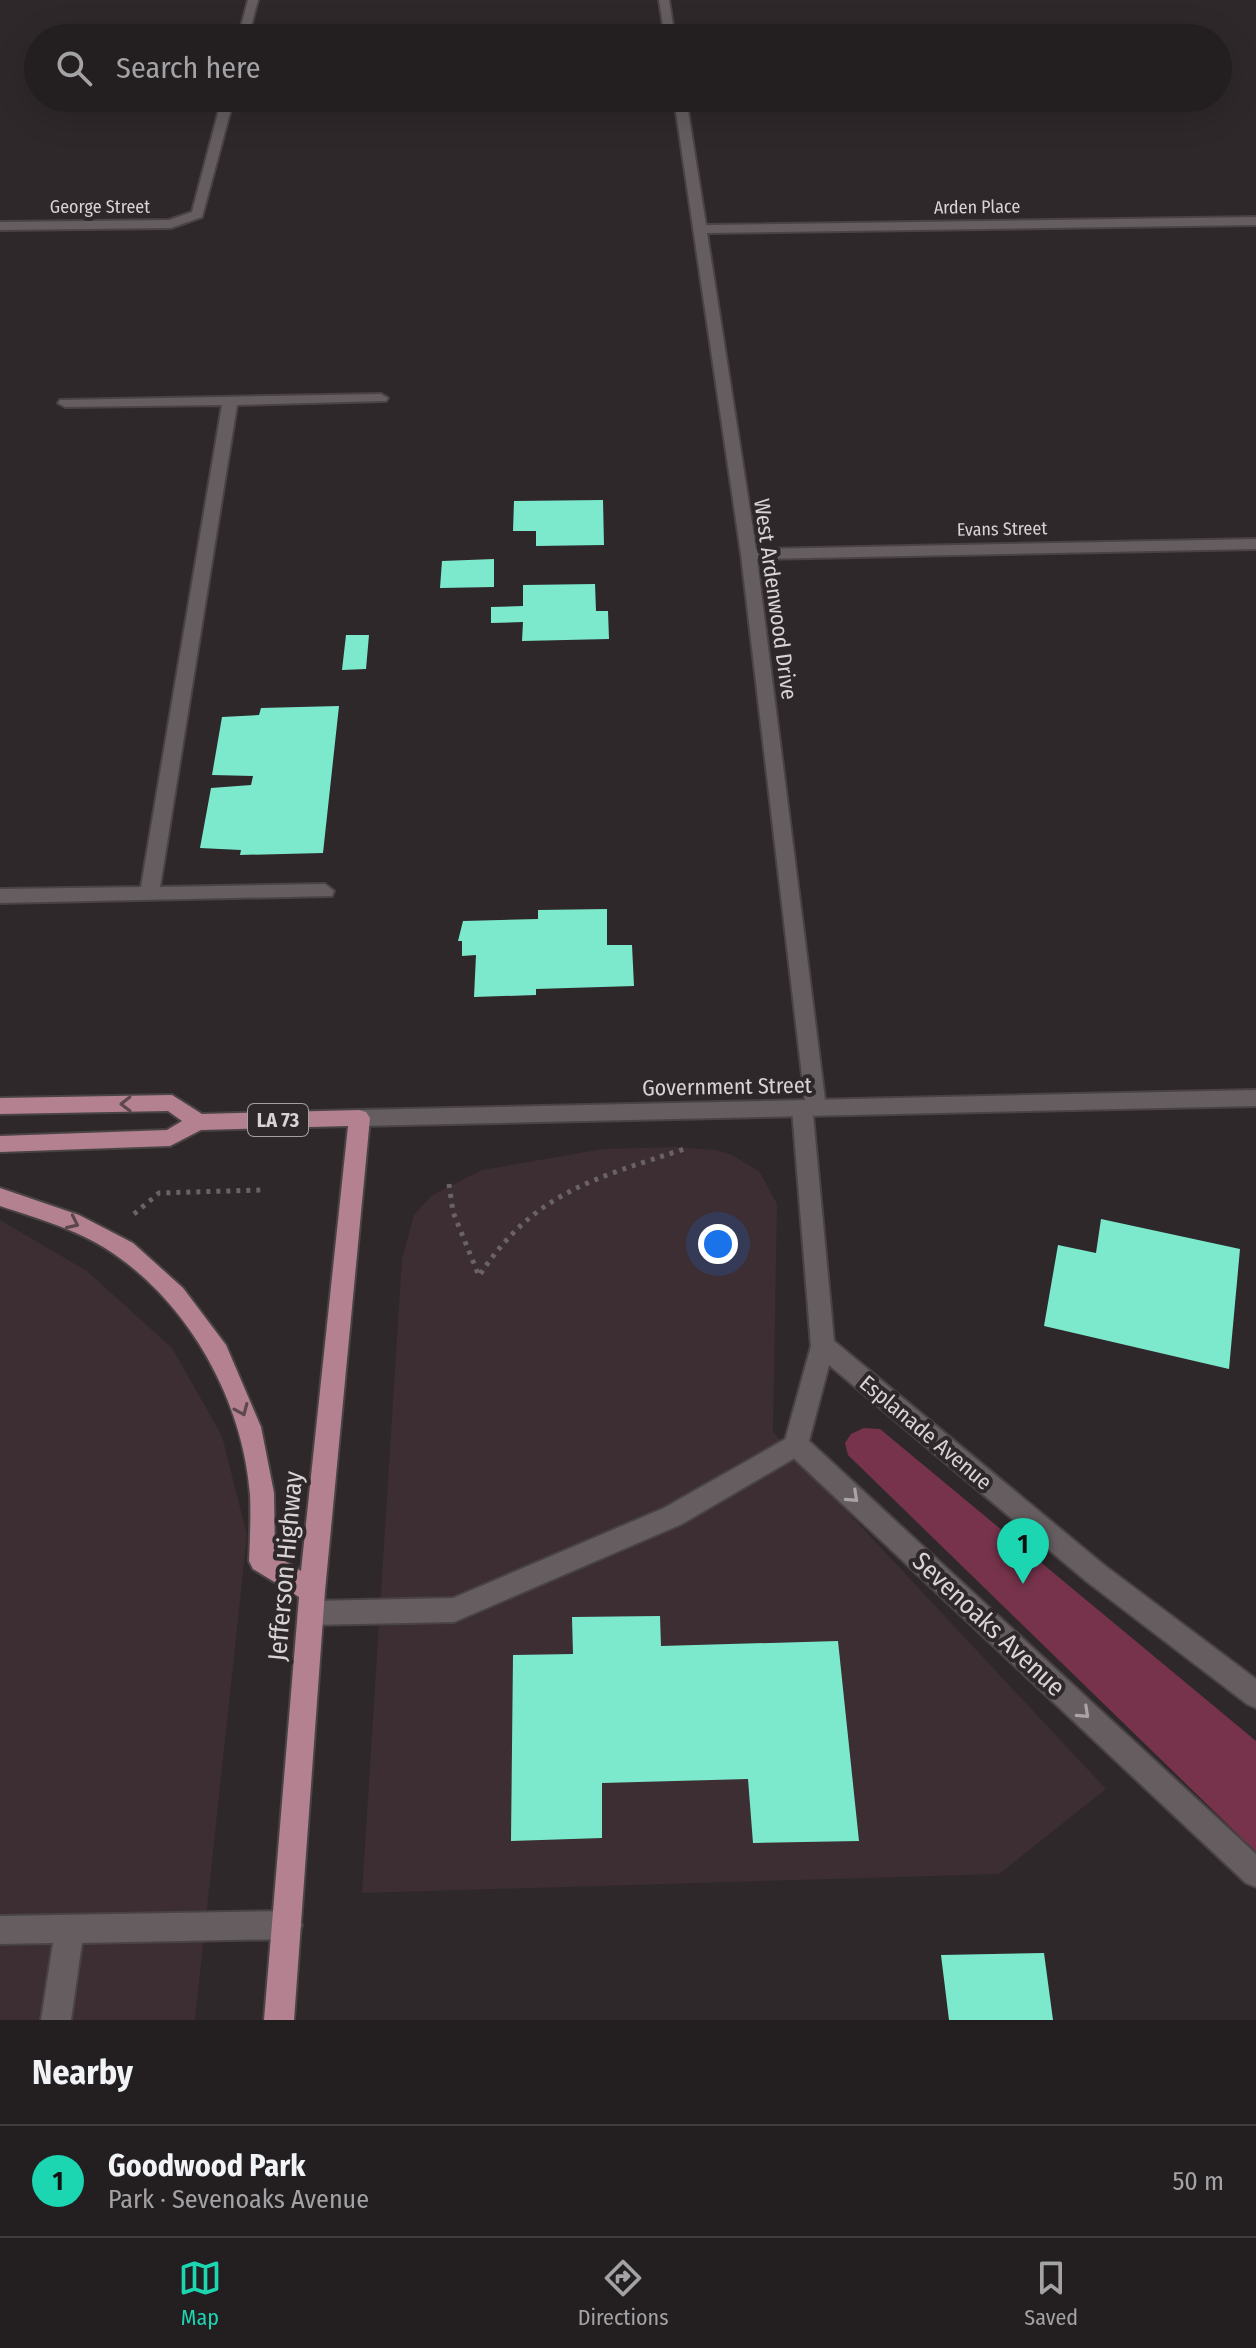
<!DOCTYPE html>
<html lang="en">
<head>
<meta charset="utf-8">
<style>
	:root { --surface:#231e20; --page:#2b2729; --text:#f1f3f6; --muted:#a3a2a5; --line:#403c3e; --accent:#1cd5b1 }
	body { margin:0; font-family:"Fira Sans Condensed",sans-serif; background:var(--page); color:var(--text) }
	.you { position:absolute; left:718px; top:1244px; width:28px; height:28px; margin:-20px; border:6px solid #fff; border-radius:50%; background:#1a73e8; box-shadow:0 0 0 12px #1a73e833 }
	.badge { display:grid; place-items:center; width:52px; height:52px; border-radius:50%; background:var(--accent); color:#111; font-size:26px; font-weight:700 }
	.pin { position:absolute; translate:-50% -66px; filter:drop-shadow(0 2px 4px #0008) }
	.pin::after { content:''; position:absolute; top:42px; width:28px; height:24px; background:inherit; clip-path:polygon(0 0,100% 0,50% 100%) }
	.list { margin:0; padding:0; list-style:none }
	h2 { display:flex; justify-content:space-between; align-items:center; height:104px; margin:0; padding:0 32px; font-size:34px }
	h2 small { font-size:26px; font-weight:400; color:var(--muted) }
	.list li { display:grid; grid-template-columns:52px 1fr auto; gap:24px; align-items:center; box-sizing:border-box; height:112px; padding:0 32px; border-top:2px solid var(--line) }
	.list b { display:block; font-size:30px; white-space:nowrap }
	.list p { margin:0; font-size:26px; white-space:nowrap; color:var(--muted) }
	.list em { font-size:26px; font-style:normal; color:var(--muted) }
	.icon { flex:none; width:44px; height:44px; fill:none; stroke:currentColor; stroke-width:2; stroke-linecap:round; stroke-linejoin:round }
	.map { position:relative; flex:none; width:1256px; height:2020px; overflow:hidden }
	.search { position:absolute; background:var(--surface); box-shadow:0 8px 32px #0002; left:24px; right:24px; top:24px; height:88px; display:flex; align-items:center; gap:20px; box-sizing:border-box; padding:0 28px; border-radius:44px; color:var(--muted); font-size:30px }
	.sheet { height:216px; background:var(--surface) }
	nav { display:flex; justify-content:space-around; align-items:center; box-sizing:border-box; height:112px; border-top:2px solid var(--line); background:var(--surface); font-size:22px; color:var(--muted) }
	nav a { display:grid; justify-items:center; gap:4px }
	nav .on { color:var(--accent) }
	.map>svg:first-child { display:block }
	.built { fill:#3c2e32 }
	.green { fill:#77334c }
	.building { fill:#7ce9cd }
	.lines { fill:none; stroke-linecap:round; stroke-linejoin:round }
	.lane-casing { stroke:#494344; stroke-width:4 }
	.street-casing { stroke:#494344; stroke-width:4 }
	.secondary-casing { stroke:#494344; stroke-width:4 }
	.primary-casing { stroke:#494344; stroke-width:4 }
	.path { stroke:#696365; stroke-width:5; stroke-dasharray:4 6; stroke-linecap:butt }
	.lane { fill:#655d5f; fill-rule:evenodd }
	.street { fill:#655d5f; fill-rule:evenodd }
	.secondary { fill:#655d5f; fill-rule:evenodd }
	.primary { fill:#b38190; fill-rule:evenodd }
	.oneway { stroke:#5d474e }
	.oneway2 { stroke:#aaa4a5 }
	.labels { text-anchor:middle; stroke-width:8; stroke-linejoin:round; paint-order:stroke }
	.far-street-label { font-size:18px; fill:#d8d3d4; stroke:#2f282a }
	.shield { fill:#2f282a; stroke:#a5a0a1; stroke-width:2 }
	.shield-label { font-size:20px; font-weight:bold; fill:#d8d3d4 }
	.street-label { font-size:22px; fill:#d8d3d4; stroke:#2f282a }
	.near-street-label { font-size:26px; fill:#d8d3d4; stroke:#2f282a }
</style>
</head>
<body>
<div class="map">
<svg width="1256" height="2020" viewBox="0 0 1256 2020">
	<rect width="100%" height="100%" fill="#2f282a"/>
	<path class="built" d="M676 1147 716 1150 732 1155 759 1171 777 1204 773 1432 1106 1789 999 1874 362 1893 402 1259 414 1215 431 1196 482 1170 603 1149Z
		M0 1220 87 1271 172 1348 222 1436 247 1535 195 2020H0Z"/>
	<path class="green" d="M864 1428 880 1429 1256 1741V1852L848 1455 845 1443 851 1434Z"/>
	<path class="building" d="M603 500 604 545 536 546V531H513L514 501Z
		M494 559V587L440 588 442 561Z
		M595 584 596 611H608L609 639 522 641 523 622 491 623V607L523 606V585Z
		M346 635H369L366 669 342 670Z
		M339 706 323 853 240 855 241 850 200 848 211 788 251 785 253 776 212 775 222 717 259 715 261 708Z
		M607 909V945H632L634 986 536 989V995L474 997 476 955 462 956V941H458L463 921 538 919V910Z
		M1101 1219 1240 1249 1229 1369 1044 1326 1058 1245 1096 1253Z
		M660 1616 661 1646 838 1641 859 1841 753 1843 748 1779 602 1783V1838L511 1841 513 1655 573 1654 572 1617Z
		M1044 1953 1053 2020H949L941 1955Z"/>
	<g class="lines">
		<defs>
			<path id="lane" d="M796 1433 805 1436 808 1444 805 1452 682 1524 454 1622 311 1625 302 1622 298 1613 302 1604 311 1601 453 1598 664 1508Z
				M288 1911 298 1915 302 1925 298 1935 288 1939 82 1943 71 2020H41L53 1943 0 1944V1916Z"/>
			<path id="street" d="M248 0H258L248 38H238Z
				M659 0H669L675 38H665Z
				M222 98H234L202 217 171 228 0 230V222L169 220 192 212Z
				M674 98H686L706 225 1256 217V225L707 233 756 549 1256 539V549L757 559 826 1108 823 1114 813 1115 834 1341 1104 1565 1256 1679V1708L1247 1704 1086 1581 829 1365 809 1441 1256 1854V1887L1246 1883 787 1452 784 1444 811 1346 792 1108 795 1102 805 1101 741 554Z
				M381 394 388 398 386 401 237 405 160 887 325 884 334 891 332 896 0 903V889L141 887 222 405 65 407 58 403 60 400Z"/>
			<path id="secondary" d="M1256 1090V1106L359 1126 352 1124 348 1118 352 1112 359 1110Z"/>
			<path id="primary" d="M172 1095 202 1114 359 1110 366 1112 370 1118 325 1591 294 2020H264L299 1597 253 1569 249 1561C250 1539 251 1516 250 1494 243 1403 192 1309 117 1256 83 1231 39 1219 0 1206V1188L79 1215 133 1243 183 1288 226 1345 261 1427 274 1493 275 1555 301 1571 348 1126 201 1130 170 1146 0 1152V1136L167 1130 182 1121 168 1111 0 1114V1098Z"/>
		</defs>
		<use href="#lane" class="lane-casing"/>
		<use href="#street" class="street-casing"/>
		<use href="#secondary" class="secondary-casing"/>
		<use href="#primary" class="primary-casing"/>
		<path class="path" d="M449 1184 453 1212 479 1276C534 1192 594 1179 684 1149
			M134 1214 159 1193 261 1190"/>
		<use href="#lane" class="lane"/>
		<use href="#street" class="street"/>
		<use href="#secondary" class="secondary"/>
		<use href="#primary" class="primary"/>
	</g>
	<defs><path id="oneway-chevron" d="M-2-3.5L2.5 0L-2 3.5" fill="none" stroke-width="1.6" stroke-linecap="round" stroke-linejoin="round" transform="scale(2)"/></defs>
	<g class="oneway">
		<use href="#oneway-chevron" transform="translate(126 1104) rotate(179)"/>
		<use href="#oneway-chevron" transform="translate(73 1223) rotate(25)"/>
		<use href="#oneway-chevron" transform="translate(242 1410) rotate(67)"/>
	</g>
	<g class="oneway2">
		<use href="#oneway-chevron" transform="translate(853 1497) rotate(43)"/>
		<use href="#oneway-chevron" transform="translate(1084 1713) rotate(43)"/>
	</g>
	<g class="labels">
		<g class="far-street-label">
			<text x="100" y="213">George Street</text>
			<text transform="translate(977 207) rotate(-1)" y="6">Arden Place</text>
			<text transform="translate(1002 529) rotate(-1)" y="6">Evans Street</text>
		</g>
		<rect class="shield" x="248" y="1104" width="60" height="32" rx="6"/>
		<g class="shield-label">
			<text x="278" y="1127">LA 73</text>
		</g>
		<g class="street-label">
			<text transform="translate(776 599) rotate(82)" y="8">West Ardenwood Drive</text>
			<text transform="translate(727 1086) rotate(-1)" y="8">Government Street</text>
			<text transform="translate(926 1432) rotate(40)" y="8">Esplanade Avenue</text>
		</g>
		<g class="near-street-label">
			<text transform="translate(285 1566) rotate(-85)" y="9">Jefferson Highway</text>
			<text transform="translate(989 1624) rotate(43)" y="9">Sevenoaks Avenue</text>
		</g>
	</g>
</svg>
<div class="you"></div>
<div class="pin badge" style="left:1023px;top:1584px">1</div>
<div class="search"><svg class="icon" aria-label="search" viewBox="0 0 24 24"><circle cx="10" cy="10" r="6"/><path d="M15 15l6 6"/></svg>Search here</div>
</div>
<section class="sheet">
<h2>Nearby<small></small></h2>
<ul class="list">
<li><span class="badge">1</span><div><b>Goodwood Park</b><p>Park · Sevenoaks Avenue</p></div><em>50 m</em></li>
</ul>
</section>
<nav>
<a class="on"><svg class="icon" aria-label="map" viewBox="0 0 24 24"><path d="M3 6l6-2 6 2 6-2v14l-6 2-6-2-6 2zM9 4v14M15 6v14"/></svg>Map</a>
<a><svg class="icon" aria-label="directions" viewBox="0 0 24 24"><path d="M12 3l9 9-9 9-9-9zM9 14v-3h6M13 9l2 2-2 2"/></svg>Directions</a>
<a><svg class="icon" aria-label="saved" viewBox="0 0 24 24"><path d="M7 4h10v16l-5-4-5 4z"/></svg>Saved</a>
</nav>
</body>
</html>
